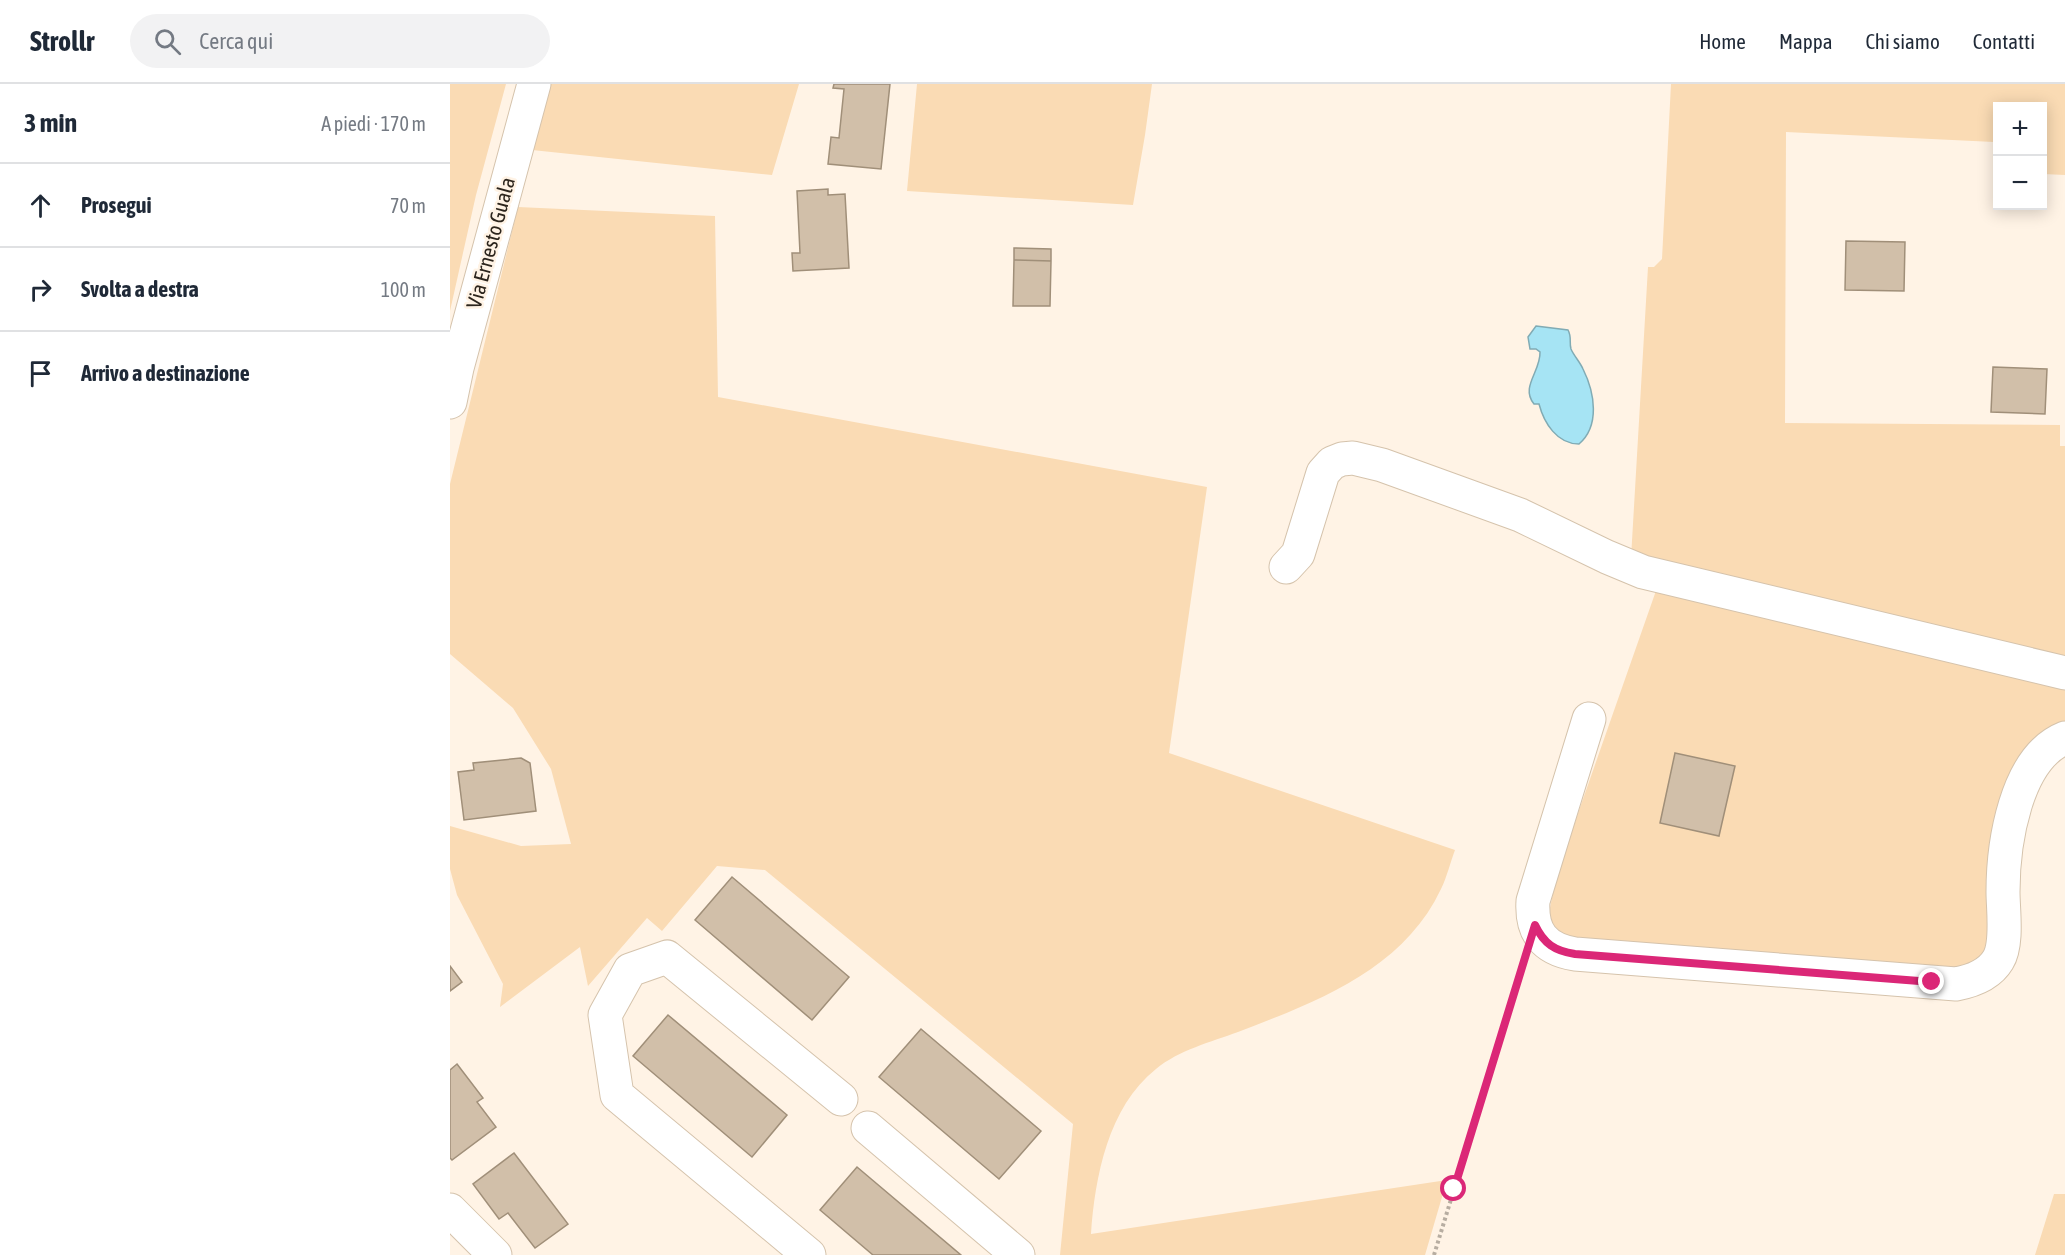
<!DOCTYPE html>
<html lang="it">
<head>
<meta charset="utf-8">
<style>
	:root { --surface:#fff; --page:#f2f2f3; --text:#1f2937; --muted:#747a83; --line:#e0e1e3 }
	body { margin:0; font-family:"Asap Condensed",sans-serif; background:var(--page); color:var(--text) }
	.controls { position:absolute; right:18px; top:18px; display:grid; overflow:hidden; border-radius:0px; box-shadow:0 3px 15px #0003 }
	.controls button { width:54px; height:54px; display:grid; place-items:center; padding:0; border:0; border-bottom:2px solid var(--line); background:var(--surface); color:var(--text); font:30px sans-serif }
	.stop { position:absolute; width:18px; height:18px; margin:-14px; border:4px solid #db2777; border-radius:50%; background:#fff }
	.stop.end { background:#db2777; border-color:#fff; box-shadow:0 2px 6px #0008 }
	.list { margin:0; padding:0; list-style:none }
	h2 { display:flex; justify-content:space-between; align-items:center; height:78px; margin:0; padding:0 24px; font-size:26px }
	h2 small { font-size:20px; font-weight:400; color:var(--muted) }
	.list li { display:grid; grid-template-columns:39px 1fr auto; gap:18px; align-items:center; box-sizing:border-box; height:84px; padding:0 24px; border-top:2px solid var(--line) }
	.list b { display:block; font-size:22px; white-space:nowrap }
	.list em { font-size:20px; font-style:normal; color:var(--muted) }
	.icon { flex:none; width:33px; height:33px; fill:none; stroke:currentColor; stroke-width:2; stroke-linecap:round; stroke-linejoin:round }
	.map { position:relative; flex:none; width:1615px; height:1171px; overflow:hidden }
	header { display:flex; align-items:center; gap:36px; box-sizing:border-box; height:84px; padding:0 30px; background:var(--surface); border-bottom:2px solid var(--line) }
	header strong { font-size:28px }
	nav { display:flex; gap:33px; margin-inline-start:auto; font-size:21px }
	.search { width:420px; height:54px; background:var(--page); display:flex; align-items:center; gap:15px; box-sizing:border-box; padding:0 21px; border-radius:33px; color:var(--muted); font-size:22px }
	main { display:flex }
	aside { flex:1; background:var(--surface) }
	.map>svg:first-child { display:block }
	.green { fill:#fadbb4 }
	.water { fill:#a6e4f4; stroke:#81abb4; stroke-width:1.5 }
	.building { fill:#d1bfa9; stroke:#a08f79; stroke-width:1.5 }
	.lines { fill:none; stroke-linecap:round; stroke-linejoin:round }
	.minor-casing { stroke:#d5c3ac; stroke-width:35 }
	.path { stroke:#b7ada1; stroke-width:4; stroke-dasharray:3 3; stroke-linecap:butt }
	.minor { stroke:#fff; stroke-width:33 }
	.route { stroke:#db2777; stroke-width:8 }
	.labels { text-anchor:middle; stroke-width:5; stroke-linejoin:round; paint-order:stroke }
	.street-label { font-size:21px; fill:#2c251d; stroke:#fff3e5 }
</style>
</head>
<body>
<header>
<strong>Strollr</strong>
<div class="search"><svg class="icon" aria-label="search" viewBox="0 0 24 24"><circle cx="10" cy="10" r="6"/><path d="M15 15l6 6"/></svg>Cerca qui</div>
<nav><a>Home</a><a>Mappa</a><a>Chi siamo</a><a>Contatti</a></nav>
</header>
<main>
<aside>
<h2>3 min<small>A piedi · 170 m</small></h2>
<ul class="list">
<li><svg class="icon" aria-label="ahead" viewBox="0 0 24 24"><path d="M12 20V5M6 11l6-6 6 6"/></svg><div><b>Prosegui</b></div><em>70 m</em></li>
<li><svg class="icon" aria-label="right" viewBox="0 0 24 24"><path d="M7 20v-9h11M14 6l5 5-5 5"/></svg><div><b>Svolta a destra</b></div><em>100 m</em></li>
<li><svg class="icon" aria-label="arrive" viewBox="0 0 24 24"><path d="M6 21V4h12l-3 4 3 4H6"/></svg><div><b>Arrivo a destinazione</b></div></li>
</ul>
</aside>
<div class="map">
<svg width="1615" height="1171" viewBox="0 0 1615 1171">
	<rect width="100%" height="100%" fill="#fff3e5"/>
	<path class="green" d="M0 0H56L26 111 0 227Z
		M101 0H349L322 91 82 66Z
		M467 0H702L695 51 683 121 457 107Z
		M1221 0H1615V91L1593 90 1592 22H1548L1547 88H1545L1544 58 1336 48 1335 339 1610 341V362H1615V583L1181 474 1198 183H1204L1212 175Z
		M68 123 265 132 268 313 757 403 719 669 1005 766C1000 779 997 793 991 805 953 886 866 918 788 948 761 958 729 966 706 985 658 1023 645 1093 641 1150L997 1096 975 1171H610L623 1040 315 786 267 782 212 847 197 834 138 902 130 863 50 923 53 900 7 811 0 785V742L71 762 121 760 101 685 63 624 0 570V400Z
		M1208 501 1615 598V646L1591 655 1546 858 1522 889 1135 865 1096 842 1104 805 1126 735Z
		M1604 1110H1615V1171H1585Z"/>
	<path class="water" d="M1086 242 1118 246C1122 253 1119 258 1121 265 1124 272 1130 278 1133 285 1145 309 1150 342 1129 360 1107 360 1094 339 1089 320H1084C1070 303 1091 287 1090 268L1086 265H1080L1078 253Z"/>
	<path class="building" d="M384 0H440L431 85 378 80 381 53 389 54 394 5 383 4Z
		M378 105V111L395 110 399 184 343 187 342 169H350L347 107Z
		M1396 157 1455 158 1454 207 1395 206Z
		M564 164 601 165V177L564 176Z
		M564 176 601 177 600 222H563Z
		M1543 283 1597 285 1595 330 1541 328Z
		M1225 669 1285 682 1269 752 1210 739Z
		M71 674 80 679 86 727 14 736 8 688 24 686 23 679Z
		M282 793 399 893 362 936 245 836Z
		M0 882 12 898 0 907Z
		M218 931 337 1031 302 1073 183 972Z
		M471 945 591 1047 549 1095 429 993Z
		M7 980 33 1014 27 1018 46 1043 2 1076 0 1074V986Z
		M64 1069 118 1140 85 1164 58 1129 49 1135 23 1100Z
		M407 1083 511 1171H423L370 1126Z"/>
	<g class="lines">
		<defs>
			<path id="minor" d="M0 318 7 284 84 0
				M836 483 848 470 873 389 882 379 892 375 903 374 932 381 1070 431 1157 473 1193 488 1615 589
				M1139 635 1083 817C1081 848 1094 865 1125 870L1506 900C1522 897 1539 891 1548 876 1558 860 1553 826 1553 808 1553 761 1565 674 1615 654
				M418 1044 568 1171
				M0 1126 45 1171
				M359 1171 167 1011 155 931 180 886 217 873 391 1015"/>
		</defs>
		<use href="#minor" class="minor-casing"/>
		<path class="path" d="M984 1171 1074 876"/>
		<use href="#minor" class="minor"/>
	</g>
	<g class="lines">
		<path class="route" d="M1004 1105 1085 841C1094 860 1105 867 1125 870L1482 898"/>
	</g>
	<g class="labels">
		<g class="street-label">
			<text transform="translate(41 159) rotate(-75)" y="7">Via Ernesto Guala</text>
		</g>
	</g>
</svg>
<div class="controls">
<button>+</button>
<button>−</button>
</div>
<div class="stop" style="left:1004px;top:1105px"></div>
<div class="stop end" style="left:1482px;top:898px"></div>
</div>
</main>
</body>
</html>
